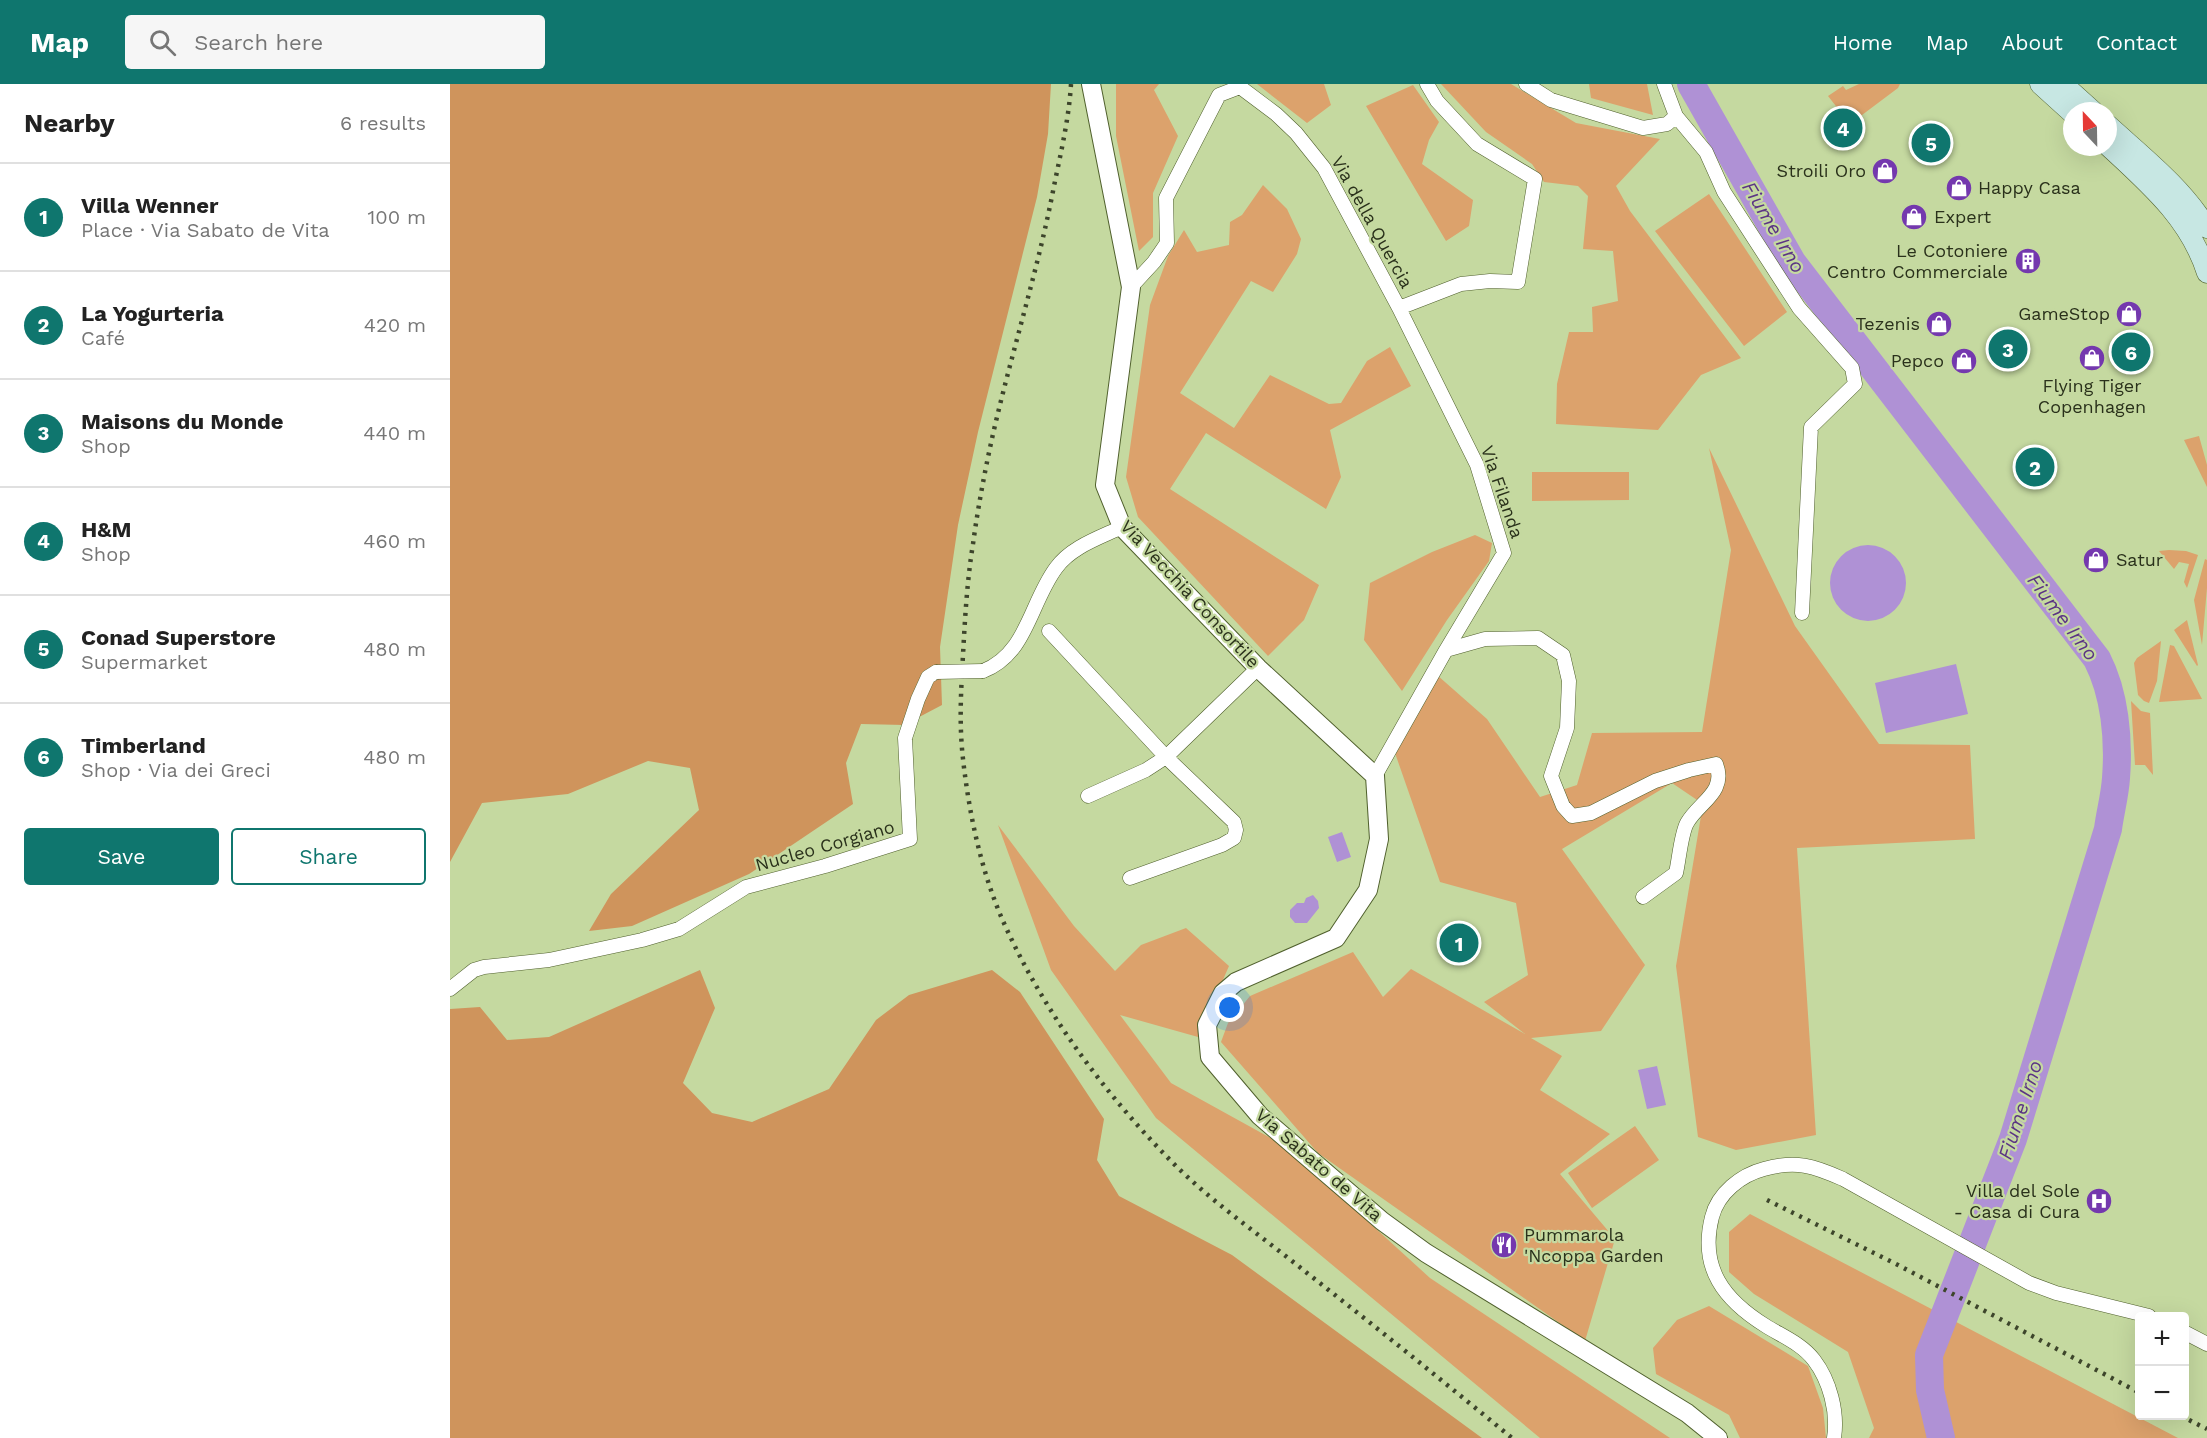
<!DOCTYPE html>
<html lang="en">
<head>
<meta charset="utf-8">
<style>
	:root { --surface:#fff; --page:#f6f6f6; --text:#222; --muted:#767676; --line:#e0e0e0; --accent:#0f766e }
	body { margin:0; font-family:"Work Sans",sans-serif; background:var(--page); color:var(--text) }
	.controls { position:absolute; right:18px; bottom:18px; display:grid; overflow:hidden; border-radius:6px; box-shadow:0 6px 24px #0002 }
	.controls button { width:54px; height:54px; display:grid; place-items:center; padding:0; border:0; border-bottom:2px solid var(--line); background:var(--surface); color:var(--text); font:30px sans-serif }
	.compass { position:absolute; left:1613px; top:18px; width:54px; height:54px; border-radius:50%; background:var(--surface); box-shadow:0 6px 24px #0002; rotate:338deg }
	.you { position:absolute; left:780px; top:924px; width:21px; height:21px; margin:-15px; border:4px solid #fff; border-radius:50%; background:#1a73e8; box-shadow:0 0 0 9px #1a73e833 }
	.badge { display:grid; place-items:center; width:39px; height:39px; border-radius:50%; background:var(--accent); color:#fff; font-size:20px; font-weight:700 }
	.pin { position:absolute; translate:-50% -50%; border:3px solid #fff; box-shadow:0 2px 6px #0006 }
	.list { margin:0; padding:0; list-style:none }
	h2 { display:flex; justify-content:space-between; align-items:center; height:78px; margin:0; padding:0 24px; font-size:26px }
	h2 small { font-size:20px; font-weight:400; color:var(--muted) }
	.list li { display:grid; grid-template-columns:39px 1fr auto; gap:18px; align-items:center; box-sizing:border-box; height:108px; padding:0 24px; border-top:2px solid var(--line) }
	.list b { display:block; font-size:22px; white-space:nowrap }
	.list p { margin:0; font-size:20px; white-space:nowrap; color:var(--muted) }
	.list em { font-size:20px; font-style:normal; color:var(--muted) }
	.actions { display:flex; gap:12px; padding:18px 24px }
	.actions a { flex:1; padding:14px 0; border:2px solid var(--accent); border-radius:6px; text-align:center; font-size:21px; color:var(--accent) }
	.actions .main { background:var(--accent); color:#fff }
	.icon { flex:none; width:33px; height:33px; fill:none; stroke:currentColor; stroke-width:2; stroke-linecap:round; stroke-linejoin:round }
	.map { position:relative; flex:none; width:1757px; height:1354px; overflow:hidden }
	header { display:flex; align-items:center; gap:36px; box-sizing:border-box; height:84px; padding:0 30px; background:var(--accent); color:#fff }
	header strong { font-size:28px }
	nav { display:flex; gap:33px; margin-inline-start:auto; font-size:21px }
	.search { width:420px; height:54px; background:var(--page); display:flex; align-items:center; gap:15px; box-sizing:border-box; padding:0 21px; border-radius:6px; color:var(--muted); font-size:22px }
	main { display:flex }
	aside { flex:1; background:var(--surface) }
	.map>svg:first-child { display:block }
	.green { fill:#dca26c }
	.forest { fill:#cf945c }
	.water { fill:#af91d5 }
	.lines { fill:none; stroke-linecap:round; stroke-linejoin:round }
	.river { stroke:#af91d5; stroke-width:28 }
	.minor-casing { stroke:#50602d; stroke-width:15 }
	.tertiary-casing { stroke:#50602d; stroke-width:20 }
	.secondary-casing { stroke:#50602d; stroke-width:21 }
	.minor { stroke:#fff; stroke-width:14 }
	.tertiary { stroke:#fff; stroke-width:18 }
	.secondary { stroke:#c7e7e3; stroke-width:20 }
	.rail { stroke:#3d452b; stroke-width:4.5; stroke-dasharray:3 6; stroke-linecap:butt }
	.minor-bridge-casing { stroke:#50602d; stroke-width:15; stroke-linecap:butt }
	.minor-bridge { stroke:#fff; stroke-width:14 }
	.labels { text-anchor:middle; stroke-width:4.5; stroke-linejoin:round; paint-order:stroke }
	.poi-label { font-size:18px; fill:#2a311b; stroke:#c5d9a0; text-anchor:end }
	.street-label { font-size:18px; fill:#2a311b; stroke:#c5d9a0 }
	.water-label { font-size:20px; font-style:italic; fill:#5b3484; stroke:#c5d9a0 }
</style>
</head>
<body>
<header>
<strong>Map</strong>
<div class="search"><svg class="icon" aria-label="search" viewBox="0 0 24 24"><circle cx="10" cy="10" r="6"/><path d="M15 15l6 6"/></svg>Search here</div>
<nav><a>Home</a><a>Map</a><a>About</a><a>Contact</a></nav>
</header>
<main>
<aside>
<h2>Nearby<small>6 results</small></h2>
<ul class="list">
<li><span class="badge">1</span><div><b>Villa Wenner</b><p>Place · Via Sabato de Vita</p></div><em>100 m</em></li>
<li><span class="badge">2</span><div><b>La Yogurteria</b><p>Café</p></div><em>420 m</em></li>
<li><span class="badge">3</span><div><b>Maisons du Monde</b><p>Shop</p></div><em>440 m</em></li>
<li><span class="badge">4</span><div><b>H&amp;M</b><p>Shop</p></div><em>460 m</em></li>
<li><span class="badge">5</span><div><b>Conad Superstore</b><p>Supermarket</p></div><em>480 m</em></li>
<li><span class="badge">6</span><div><b>Timberland</b><p>Shop · Via dei Greci</p></div><em>480 m</em></li>
</ul>
<div class="actions"><a class="main">Save</a><a>Share</a></div>
</aside>
<div class="map">
<svg width="1757" height="1354" viewBox="0 0 1757 1354">
	<rect width="100%" height="100%" fill="#c5d9a0"/>
	<path class="green" d="M666 0H709L704 6 728 52 703 109V153L689 167 666 52Z
		M807 0H874L881 21 857 39Z
		M991 0H1061L1126 39 1210 55 1166 102 1180 127 1291 274 1251 291 1208 346 1106 340 1107 300 1119 248H1143L1142 223 1168 217 1163 167 1133 165 1138 112 1128 102 1094 98 1082 80 1036 48Z
		M1139 0H1197L1203 31 1141 14Z
		M1409 0H1450L1448 4 1400 40 1378 12 1393 2 1396 6Z
		M963 1 989 38 979 56 972 80 1023 116 1019 142 996 157 916 22Z
		M813 101 837 125 851 155 847 170 823 208 801 197 730 309 784 344 820 291 879 320 891 319 917 277 940 263 961 302 880 346 891 393 876 425 756 349 720 405 869 501 854 536 818 572 688 433 676 393 700 221 718 172 734 146 747 168 779 161 780 138 792 131Z
		M1259 110 1337 228 1294 262 1205 147Z
		M1749 352 1757 381V403L1734 356Z
		M1259 364 1345 542 1429 660 1520 661 1525 755 1347 764 1366 1051 1286 1066 1248 1053 1226 882 1253 720 1222 699 1112 765 1195 881 1151 947 1081 954 1112 972 1090 1006 1160 1050 1110 1090 1165 1155 1135 1257 868 1069 771 958 778 939 800 912 903 868 933 913 961 885 1075 950 1034 918 1078 891 1066 819 990 798 945 669 987 591 1037 635 1090 713 1127 701 1142 649 1252 648 1281 466Z
		M1082 388H1179V416L1082 417Z
		M1025 451 1042 459 1039 477 997 536 952 607 914 556 920 499 982 468Z
		M1719 466 1736 467 1748 471 1737 504 1734 498 1739 480 1729 478 1724 485 1709 467Z
		M1755 475 1757 476V504L1752 561 1744 516Z
		M1737 536 1748 581 1747 582 1724 546Z
		M1711 557 1707 597 1699 619 1694 617 1688 611 1684 579 1687 574Z
		M1720 561 1724 562 1752 615 1709 618Z
		M1681 617 1691 627 1700 629 1703 691 1695 681H1685Z
		M548 741 624 842 665 887 691 861 736 844 779 882 748 953 670 931 721 999 835 1062 980 1194 1220 1354H1090L706 1034 601 886Z
		M1185 1042 1209 1076 1142 1124 1118 1089Z
		M1300 1130 1728 1354H1419L1424 1344 1398 1268 1304 1210 1279 1188V1148Z
		M1259 1222 1358 1282 1373 1324 1376 1354H1290L1279 1331 1206 1290 1203 1264 1227 1236Z"/>
	<path class="forest" d="M0 0H601L598 50 587 113 528 348 508 441 490 563 492 621 454 641 411 640 396 679 403 720 299 790 182 842 139 847 161 810 249 726 240 684 198 677 118 710 32 719 0 778Z
		M250 886 265 924 233 999 262 1029 302 1038 379 1005 426 936 459 911 542 886 570 908 654 1035 647 1076 669 1112 782 1171 1032 1354H0V925L30 923 57 956 99 953Z"/>
	<path class="water" d="M1380 499a38 38 0 1 1 76 0a38 38 0 1 1-76 0Z
		M1506 580 1518 630 1436 649 1425 599Z
		M892 748 901 773 887 778 878 753Z
		M863 811 868 817 869 824 857 839H845L840 833V826L847 819H854L856 814Z
		M1207 982 1216 1021 1197 1025 1188 986Z"/>
	<g class="lines">
		<path class="river" d="M1241 0 1342 178 1647 575C1665 610 1669 655 1666 694 1665 711 1660 729 1658 745L1563 1055 1479 1271 1480 1306 1491 1354"/>
		<defs>
			<path id="minor" d="M1076 0 1101 16 1193 44 1217 40 1226 32 1214 0
				M1226 32 1256 68 1274 108 1349 224 1402 284 1405 300 1361 343 1352 529
				M681 203 704 178 717 159 716 114 769 11 790 3 826 30 846 49 874 84 949 224 1011 200 1040 197 1068 198 1085 95 1027 60 987 17 977 0
				M599 547 716 673 784 738 786 746 784 754 772 761 680 794
				M996 566 1035 555 1088 554 1113 571 1119 597 1117 644 1101 692 1113 722 1122 732 1141 729 1205 697 1239 686 1266 680C1277 708 1249 718 1237 739 1231 750 1229 776 1226 789L1193 813
				M533 587C577 570 580 519 606 484 621 463 649 454 672 443
				M925 692 996 566 1054 469 1027 381 949 224
				M638 712 696 686 716 673 808 584
				M0 905 24 886 34 883 99 876 192 856 229 845 296 803 375 782 460 755 455 654 468 615 478 593 486 588
				M1734 1248 1757 1260
				M1384 1354C1388 1328 1380 1297 1364 1276 1352 1260 1332 1252 1316 1242 1274 1216 1249 1184 1262 1133 1268 1109 1291 1091 1314 1085 1346 1076 1364 1082 1393 1095L1579 1199 1606 1209 1699 1232"/>
			<path id="tertiary" d="M641 0 681 203 655 401 672 443 808 584 925 692 929 755 918 806 886 854 786 898 773 909 757 941 760 973 810 1032 932 1137 976 1169 1237 1329 1268 1354"/>
			<path id="secondary" d="M1590 0 1622 29
				M1613 0 1643 27
				M1658 41C1693 73 1732 103 1757 144
				M1658 62C1699 100 1740 135 1757 189"/>
		</defs>
		<use href="#minor" class="minor-casing"/>
		<use href="#tertiary" class="tertiary-casing"/>
		<use href="#secondary" class="secondary-casing"/>
		<use href="#minor" class="minor"/>
		<use href="#tertiary" class="tertiary"/>
		<use href="#secondary" class="secondary"/>
		<path class="rail" d="M621 0C619 34 611 68 604 102 588 186 562 267 543 350 535 386 528 423 523 460 517 497 515 534 513 571 511 606 509 640 513 675 519 729 531 787 553 837 594 929 656 1012 727 1083 767 1122 814 1154 857 1189 926 1243 994 1298 1062 1354
			M1317 1116 1448 1181 1690 1309
			M1731 1332 1757 1345"/>
		<defs>
			<path id="minor-bridge" d="M486 588 533 587"/>
		</defs>
		<use href="#minor-bridge" class="minor-bridge-casing"/>
		<use href="#minor-bridge" class="minor-bridge"/>
	</g>
	<defs>
		<symbol id="shop-disc" viewBox="-11 -11 22 22"><circle r="9.5" fill="#7438ae" stroke="#c5d9a0"/><path d="M-5-2.5h2.3a2.7 3.5 0 0 1 5.4 0H5L5.5 6h-11ZM-1.5-2.5h3a1.5 2.3 0 0 0-3 0Z" fill="#fff"/></symbol>
		<symbol id="building-disc" viewBox="-11 -11 22 22"><circle r="9.5" fill="#7438ae" stroke="#c5d9a0"/><path d="M-4-6H4V6H1V3H-1V6H-4ZM-2.5-4.3h1.7v1.8h-1.7ZM.8-4.3h1.7v1.8H.8ZM-2.5-1h1.7V.8h-1.7ZM.8-1h1.7V.8H.8Z" fill="#fff"/></symbol>
		<symbol id="hospital-disc" viewBox="-11 -11 22 22"><circle r="9.5" fill="#7438ae" stroke="#c5d9a0"/><path d="M-5-5h3v3.5h4V-5h3V5h-3V1.5h-4V5h-3Z" fill="#fff"/></symbol>
		<symbol id="restaurant-disc" viewBox="-11 -11 22 22"><circle r="9.5" fill="#7438ae" stroke="#c5d9a0"/><path d="M-5-6h1v4h1v-4h1v4h1v-4h1v5L-1.5 .5V6h-2V.5L-5-1ZM5-6V6H3V1.5H1.5Q1.5-4 5-6Z" fill="#fff"/></symbol>
	</defs>
	<g fill-rule="evenodd">
		<use href="#shop-disc" x="1420" y="72" width="30" height="30"/>
		<use href="#shop-disc" x="1494" y="89" width="30" height="30"/>
		<use href="#shop-disc" x="1449" y="118" width="30" height="30"/>
		<use href="#building-disc" x="1563" y="162" width="30" height="30"/>
		<use href="#shop-disc" x="1664" y="215" width="30" height="30"/>
		<use href="#shop-disc" x="1474" y="225" width="30" height="30"/>
		<use href="#shop-disc" x="1627" y="259" width="30" height="30"/>
		<use href="#shop-disc" x="1499" y="262" width="30" height="30"/>
		<use href="#shop-disc" x="1631" y="461" width="30" height="30"/>
		<use href="#hospital-disc" x="1634" y="1102" width="30" height="30"/>
		<use href="#restaurant-disc" x="1039" y="1146" width="30" height="30"/>
	</g>
	<g class="labels">
		<g class="poi-label">
			<text x="1416" y="93">Stroili Oro</text>
			<text x="1528" y="110" text-anchor="start">Happy Casa</text>
			<text x="1484" y="139" text-anchor="start">Expert</text>
			<text x="1558" y="173">Le Cotoniere<tspan x="1558" dy="21">Centro Commerciale</tspan></text>
			<text x="1660" y="236">GameStop</text>
			<text x="1470" y="246">Tezenis</text>
			<text x="1494" y="283">Pepco</text>
			<text x="1642" y="308" text-anchor="middle">Flying Tiger<tspan x="1642" dy="21">Copenhagen</tspan></text>
			<text x="1666" y="482" text-anchor="start">Satur</text>
			<text x="1630" y="1113">Villa del Sole<tspan x="1630" dy="21">- Casa di Cura</tspan></text>
			<text x="1074" y="1157" text-anchor="start">Pummarola<tspan x="1074" dy="21">'Ncoppa Garden</tspan></text>
		</g>
		<g class="street-label">
			<text transform="translate(922 138) rotate(61)" y="6">Via della Quercia</text>
			<text transform="translate(1052 408) rotate(71)" y="6">Via Filanda</text>
			<text transform="translate(740 510) rotate(47)" y="6">Via Vecchia Consortile</text>
			<text transform="translate(375 762) rotate(-16)" y="6">Nucleo Corgiano</text>
			<text transform="translate(869 1081) rotate(41)" y="6">Via Sabato de Vita</text>
		</g>
		<g class="water-label">
			<text transform="translate(1324 143) rotate(59)" y="7">Fiume Irno</text>
			<text transform="translate(1613 533) rotate(53)" y="7">Fiume Irno</text>
			<text transform="translate(1570 1026) rotate(-72)" y="7">Fiume Irno</text>
		</g>
	</g>
</svg>
<div class="controls">
<button>+</button>
<button>−</button>
</div>
<svg class="compass" viewBox="-18 -18 36 36"><path d="M0-13l5 13h-10z" fill="#e53935"/><path d="M0 13l5-13h-10z" fill="#767676"/></svg>
<div class="you"></div>
<div class="pin badge" style="left:1009px;top:859px">1</div>
<div class="pin badge" style="left:1585px;top:383px">2</div>
<div class="pin badge" style="left:1558px;top:265px">3</div>
<div class="pin badge" style="left:1393px;top:44px">4</div>
<div class="pin badge" style="left:1481px;top:59px">5</div>
<div class="pin badge" style="left:1681px;top:268px">6</div>
</div>
</main>
</body>
</html>
